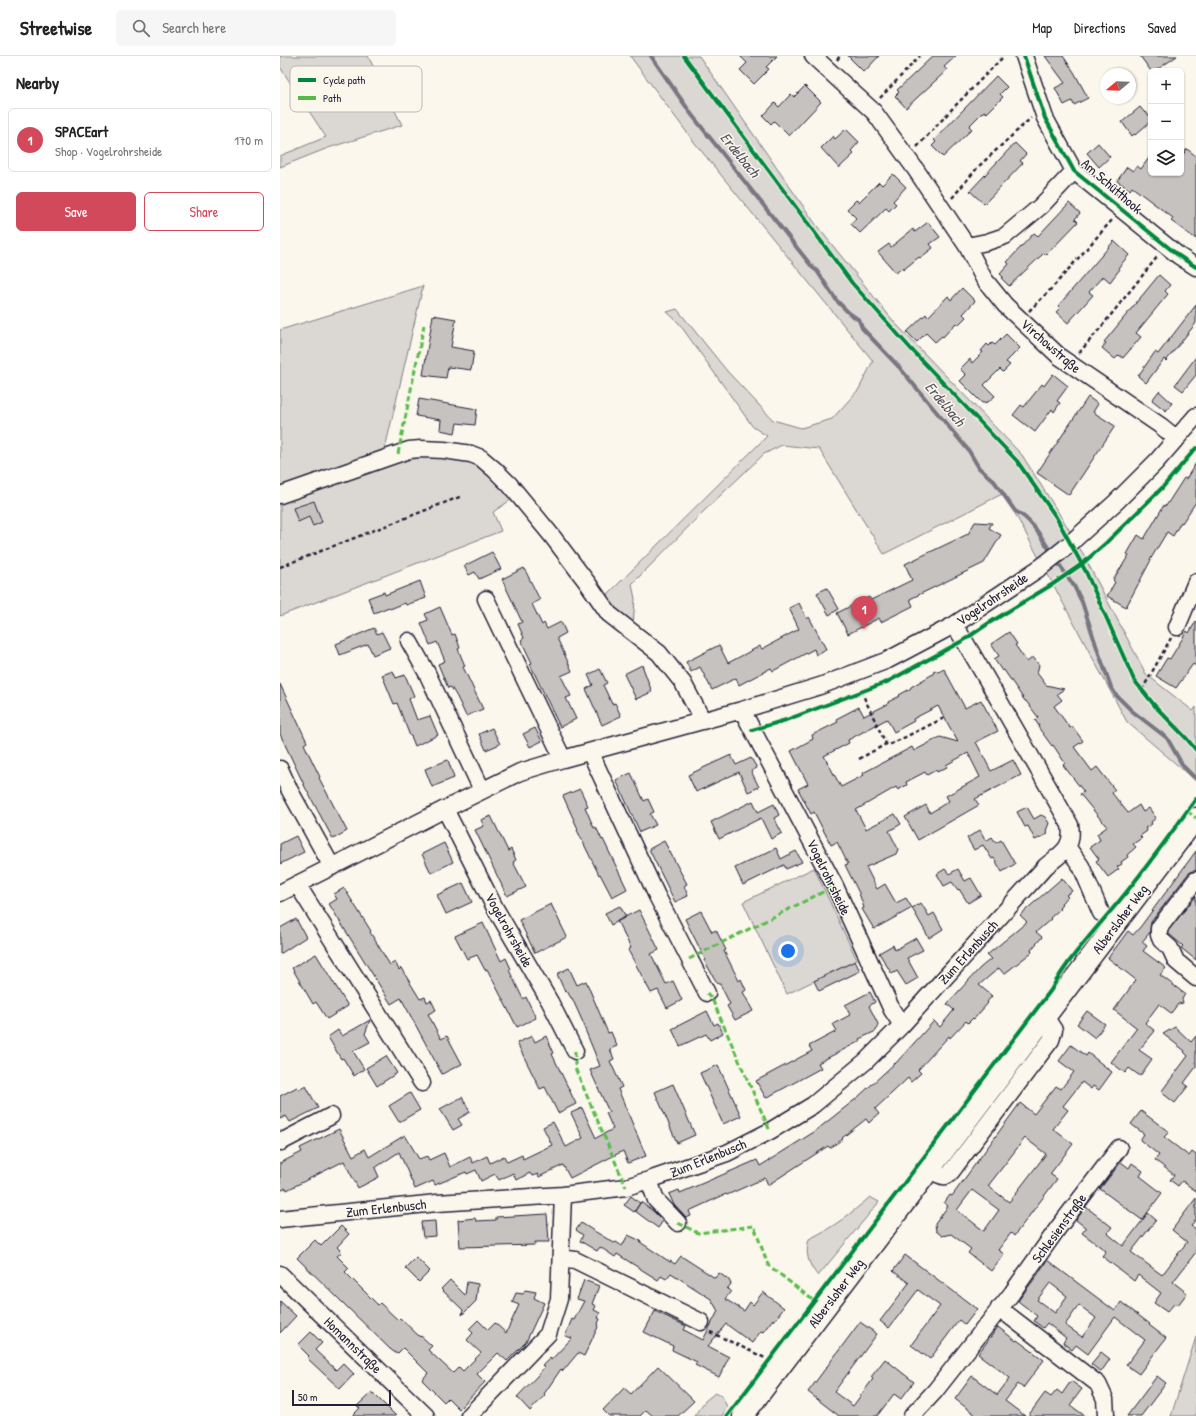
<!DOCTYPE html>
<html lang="en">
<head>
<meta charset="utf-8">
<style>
	:root { --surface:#fff; --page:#f6f6f6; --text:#222; --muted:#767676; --line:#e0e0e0; --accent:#d1495b }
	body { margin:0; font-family:"Patrick Hand",sans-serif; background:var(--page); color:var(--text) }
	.controls { position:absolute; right:12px; top:12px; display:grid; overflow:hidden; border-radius:6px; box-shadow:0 1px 3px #0004 }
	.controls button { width:36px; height:36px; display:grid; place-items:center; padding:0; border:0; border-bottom:1px solid var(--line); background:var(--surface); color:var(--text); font:20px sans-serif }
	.compass { position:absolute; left:820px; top:12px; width:36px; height:36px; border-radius:50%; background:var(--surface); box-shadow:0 1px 3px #0004; rotate:251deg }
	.scale { position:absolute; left:12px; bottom:10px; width:99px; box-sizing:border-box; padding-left:4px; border:2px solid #22223b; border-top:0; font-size:11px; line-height:14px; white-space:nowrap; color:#22223b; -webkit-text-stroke:3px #fbf7ec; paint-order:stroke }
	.you { position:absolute; left:508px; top:895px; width:14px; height:14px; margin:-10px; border:3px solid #fff; border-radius:50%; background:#1a73e8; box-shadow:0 0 0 6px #1a73e833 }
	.badge { display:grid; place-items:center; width:26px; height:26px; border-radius:50%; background:var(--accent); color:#fff; font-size:13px; font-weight:700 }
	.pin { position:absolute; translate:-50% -33px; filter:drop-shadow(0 1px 2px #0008) }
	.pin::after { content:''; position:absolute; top:21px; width:14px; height:12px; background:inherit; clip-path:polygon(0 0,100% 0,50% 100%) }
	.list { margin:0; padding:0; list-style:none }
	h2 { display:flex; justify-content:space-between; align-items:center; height:52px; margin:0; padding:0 16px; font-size:17px }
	h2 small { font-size:13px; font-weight:400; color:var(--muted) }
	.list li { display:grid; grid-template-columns:26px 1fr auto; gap:12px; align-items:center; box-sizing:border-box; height:64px; margin:0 8px 8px; padding:0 8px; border:1px solid var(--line); border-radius:6px }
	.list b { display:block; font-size:15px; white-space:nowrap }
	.list p { margin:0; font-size:13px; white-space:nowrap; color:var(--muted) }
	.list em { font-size:13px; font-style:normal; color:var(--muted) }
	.actions { display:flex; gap:8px; padding:12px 16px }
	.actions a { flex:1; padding:9px 0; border:1px solid var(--accent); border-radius:6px; text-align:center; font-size:14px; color:var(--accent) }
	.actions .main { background:var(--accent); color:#fff }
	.icon { flex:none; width:22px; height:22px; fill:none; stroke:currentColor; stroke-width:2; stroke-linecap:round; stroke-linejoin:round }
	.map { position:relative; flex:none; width:916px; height:1360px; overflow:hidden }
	header { display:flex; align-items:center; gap:24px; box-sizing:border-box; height:56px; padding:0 20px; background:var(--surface); border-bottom:1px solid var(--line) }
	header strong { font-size:19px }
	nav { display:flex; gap:22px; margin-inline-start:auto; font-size:14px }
	.search { width:280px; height:36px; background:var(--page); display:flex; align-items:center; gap:10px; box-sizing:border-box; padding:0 14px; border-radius:6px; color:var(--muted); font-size:15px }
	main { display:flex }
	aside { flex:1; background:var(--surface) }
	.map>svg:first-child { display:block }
	.green { fill:#dbd8d3; stroke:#7e7d87 }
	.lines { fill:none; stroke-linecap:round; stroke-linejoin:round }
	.stream { stroke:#787681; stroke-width:4 }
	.building { fill:#c6c2c0; stroke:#22223b; fill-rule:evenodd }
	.minor-casing { stroke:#22223b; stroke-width:19 }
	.major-casing { stroke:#22223b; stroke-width:23 }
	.path { stroke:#22223b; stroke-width:2.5; stroke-dasharray:4 3; stroke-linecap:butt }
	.minor { stroke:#fbf7ec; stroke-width:16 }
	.major { stroke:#fbf7ec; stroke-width:20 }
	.quiet { stroke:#58b947; stroke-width:3; stroke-dasharray:6 3; stroke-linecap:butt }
	.cycleway-casing { stroke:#fbf7ec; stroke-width:6 }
	.cycleway { stroke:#00873e; stroke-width:4 }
	.labels { text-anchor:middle; stroke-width:3; stroke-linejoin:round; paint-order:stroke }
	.street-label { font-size:14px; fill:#22223b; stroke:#fbf7ec }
	.water-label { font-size:15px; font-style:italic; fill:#545364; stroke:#fbf7ec }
	.key { fill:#fbf7ec; stroke:#bab7b7; stroke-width:1 }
	.key-label { font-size:11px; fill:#22223b }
</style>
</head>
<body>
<header>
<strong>Streetwise</strong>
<div class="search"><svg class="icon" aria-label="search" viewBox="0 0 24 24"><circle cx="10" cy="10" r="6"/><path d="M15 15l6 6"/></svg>Search here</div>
<nav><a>Map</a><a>Directions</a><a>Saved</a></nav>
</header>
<main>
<aside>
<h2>Nearby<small></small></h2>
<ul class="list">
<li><span class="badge">1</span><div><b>SPACEart</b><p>Shop · Vogelrohrsheide</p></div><em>170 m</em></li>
</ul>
<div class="actions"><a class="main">Save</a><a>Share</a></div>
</aside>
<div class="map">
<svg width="916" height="1360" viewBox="0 0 916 1360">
	<rect width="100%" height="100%" fill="#fbf7ec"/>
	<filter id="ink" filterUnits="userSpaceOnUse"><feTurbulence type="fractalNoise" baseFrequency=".025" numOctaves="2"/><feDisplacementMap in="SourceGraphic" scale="8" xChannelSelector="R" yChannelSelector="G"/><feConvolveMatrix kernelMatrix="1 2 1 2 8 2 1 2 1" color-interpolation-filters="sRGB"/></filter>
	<g filter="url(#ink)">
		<path class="green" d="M0 0H88L122 69 48 92 0 111V100L46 81 0 11Z
			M350 0H419L537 170 615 267 742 399 795 483 866 618 913 655 916 651V725L847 666 724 437 604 498 539 393 502 389 484 398 424 455 352 528 355 543 353 570 325 541 487 380 473 371 398 266 387 256 397 253 447 315 493 364 521 372 552 363 579 333 593 305 414 86Z
			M143 230 104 397 0 431V274Z
			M165 398 198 408 235 441 213 456 221 475 0 560V446L123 402Z
			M534 812 577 904 507 938 463 846Z
			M590 1141 599 1146 538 1220C528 1208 525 1198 529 1183 554 1171 569 1159 590 1141Z
			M916 1281V1360H891Z
			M435 1337 442 1340 447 1351 442 1360H414L425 1345Z"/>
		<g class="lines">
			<path class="stream" d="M371 0 412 59 533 212 537 215 557 245 569 257 579 264 582 272 619 311 689 395 699 412 714 425 735 455C752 463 763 484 772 498
				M776 504 794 530 802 546 818 595 831 631 836 639 852 655 887 682 903 710 916 723"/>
		</g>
		<path class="building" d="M460 0H497L486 11 489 13 474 28 460 14 467 7Z
			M568 0H599L584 16Z
			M653 0H676L664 11 667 14 626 52 615 40 619 36 617 34Z
			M765 0H783L794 16 808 42 794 49 792 45 784 49 775 32 785 27Z
			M860 0H897L875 15H871Z
			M716 20 727 31 720 38 723 41 707 57 704 55 689 70 692 73 663 101 652 90 656 86 654 84Z
			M525 30 541 46 509 80 494 65 491 68 483 60 495 47 499 51 511 38 514 41Z
			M860 51 865 57 866 56 871 62V65L855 79 854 78 852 80 842 66Z
			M566 73 579 86 571 95 574 98 559 112 541 92 553 80 555 83Z
			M735 87 746 98 740 105 743 107 704 148 690 135Z
			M818 87 830 101 819 111 807 97Z
			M907 93 916 100V183L891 165 893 162 852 131 850 134 837 125 847 111 853 115 857 110 861 113 871 99V117H901V101Z
			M613 118 626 131 613 145 616 148 609 155 606 152 580 177 571 168 576 162 567 153 576 144 579 146 599 126 602 129Z
			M789 147 800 157 795 163 798 166 766 199 764 197 729 230 721 222 723 221 720 218 729 208 727 206 754 177 758 180Z
			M648 166 660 181 650 188 653 192 640 202 639 201 623 214 622 212 616 217 598 196 609 188 611 191 633 173 635 176Z
			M834 185 849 199 838 212 840 213 830 226 823 220 809 236 813 239 788 267 776 256 780 252 778 250Z
			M879 219 890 229 885 235 888 238 856 277 861 281 843 302 839 299 835 303 822 292 826 287 824 286Z
			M682 232 695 245 683 258 686 261 678 269 676 267 663 281 662 280 655 286 646 277 637 286 627 276 646 258 648 261 668 240 671 244Z
			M916 249V267L886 305 884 303 866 327 858 320 875 296 878 298Z
			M153 259 176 263 171 291 194 295 191 314 168 311 166 322 143 319Z
			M726 278 740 292 726 306 730 309 723 316 720 313 704 329 715 340 708 346 702 347 680 325 686 319 680 313 690 303 692 307 703 296 701 295 707 288 709 290 712 287 715 289Z
			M916 301V319L903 335 895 329Z
			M773 318 788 330 777 345 780 347 774 356 772 353 755 376 733 359 741 349 744 351 762 328 764 330Z
			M879 335 892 347 886 355 872 344Z
			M808 341 818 348 813 356 835 370 789 439 757 417Z
			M139 343 197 353 195 369 177 367 175 377 160 374 161 364 136 360Z
			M916 407V446L902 467 901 466 893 480 887 476 870 504H871L846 551 827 540 835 526 833 524 849 499 847 498 858 479 864 483 884 449 886 450 904 422 906 423Z
			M34 445 42 466 33 470 29 461 18 466 13 452Z
			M695 466 712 467 709 472 721 479 704 507 630 543 633 550 601 566 599 562 568 578 557 557 589 541 591 544 632 524 625 508 688 478Z
			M212 496 221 513 199 523 195 516 189 519 184 510Z
			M244 512 260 544 252 548 262 569 264 567 267 573 281 566 286 577 277 582 292 615 281 620 291 640 286 642 296 663 280 671 250 608 252 607 241 584 244 582 238 568 242 566 222 523Z
			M140 525 146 542 126 549 125 547 110 553 109 551 94 557 88 542 104 536 105 539Z
			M547 532 559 553 549 559 537 537Z
			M519 547 527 563 529 561 546 593 536 599 534 593 493 615 491 612 459 629 456 622 432 634 420 611 411 616 406 606 439 589 448 607 480 590 482 593 519 573 509 552Z
			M160 551 172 579 175 578 178 586 180 592 178 593 185 610 183 611 203 653 186 660 177 641 171 631 168 632 158 608 165 605 157 586 150 589 141 567 148 564 145 558Z
			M916 565V610L913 608 896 632 876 620 887 602 890 603 907 575 909 577Z
			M94 572 97 578 102 576 110 592 93 599 88 588 60 599 56 588Z
			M729 576 737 588 735 589 747 606 753 601 759 609 757 617 766 629 784 633 777 638 782 644 774 650 790 672 792 670 803 685 794 691 812 715 817 711 835 734 832 737 848 757 859 749 863 756 869 752 876 762 871 766 872 768 865 772 867 775 860 780 862 782 853 788 856 791 847 799 848 801 841 806 842 808 837 811 839 813 828 821 816 805 819 803 810 791 820 784 817 778 827 771 800 738 804 736 783 709 785 707 773 689 772 690 758 671 759 670 755 664 758 661 746 645H745L724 614 722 615 714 603 719 600 711 588Z
			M362 609 372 636 356 643 344 618Z
			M320 613 327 627 323 629 332 648 335 647 341 660 322 669 306 633 313 629 308 619Z
			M664 613 685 652 701 644 718 675 696 686 711 715 733 704 741 719 695 743 699 749 638 784 625 761 646 749 650 757 669 745 666 740 700 721 688 697 666 709 667 711 657 716 656 714 647 719 645 716 626 726 627 729 618 734 616 731 576 754 586 773 615 758 621 768 609 775 618 793 616 798 586 811 597 833 605 828 616 847 626 842 632 852 594 873 582 853 584 852 579 837 565 809 568 808 557 786 551 789 534 756 531 758 518 733 528 728 511 695 533 683 532 679 558 666 556 663 579 651 584 660 608 648V646L620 640 619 639 630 633 631 631 653 618 654 614 658 616ZM658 650 678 686 660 681 634 695 632 691 583 717 584 719 561 731 544 700 569 687 568 684 607 663 614 676 634 665 633 663Z
			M113 615 116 622 125 619 134 640 129 643 137 664 150 660 158 679 135 690 131 680H130L117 647 114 648 102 619Z
			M0 628 27 686 24 688 40 721 39 722 67 775 53 783 25 731 0 678Z
			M212 672 220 688 206 694 199 678Z
			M255 672 262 685 250 691 243 678Z
			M451 699 456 709 471 702 477 712 471 715 479 731 468 736 459 716 416 736 408 719Z
			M168 704 174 722 152 731 145 713Z
			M351 717 364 745 368 743 374 756 370 758 376 769 360 776 336 724Z
			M300 733 308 750 305 751 314 772 316 771 322 784 323 783 347 833 332 841 320 818 319 819 297 774 298 773 283 740Z
			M473 745 478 756 494 748 499 759 494 762 502 777 491 783 481 762 439 783 431 766Z
			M747 751 754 763 761 759 765 761 769 767 766 775 768 778 755 784 748 770 745 771 737 756Z
			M211 760 228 795 231 793 236 804 233 806 246 831 227 840 195 774 204 770 201 764Z
			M700 774 706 785 712 781 716 787 721 784 735 808 722 816 714 802 712 803 703 789 694 794 687 782Z
			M16 780 24 796 0 808V788Z
			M384 785 407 828 404 830 408 840 395 846 369 793Z
			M164 787 173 806 151 817 142 798Z
			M496 792 501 803 516 795 522 806 506 813 504 809 463 829 455 812Z
			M916 795V815H912L908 818 871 866 870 876 862 886 867 890 863 895 886 912 880 919 905 938 902 943 903 947 898 948 891 957 879 948 865 967 875 975 859 994 872 1003 860 1020 849 1012 845 1017 831 1006 857 972 834 954 856 924 828 902 848 875 853 879 861 870Z
			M665 813 669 818 678 813 685 825 691 822 701 839 688 847 679 833 678 834 672 826 664 830 657 818Z
			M782 822 792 835 786 839 788 841 781 847 782 849 779 852 780 853 770 862 771 863 756 876 762 881 751 894 752 896 724 918 719 912 699 929 712 940 707 946 708 947 694 963 693 962 688 967 686 965 670 982 669 980 638 1014 641 1017 631 1026 628 1022 595 1053 599 1058 593 1063 589 1067 586 1063 562 1082 563 1083 550 1092 548 1090 488 1129 485 1122 447 1139 446 1138 409 1155 411 1160 406 1162 394 1149 389 1138 399 1134 400 1137 477 1104 480 1110 534 1076 577 1042 615 1007V1008L654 965 660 971 674 954 667 948 700 912 711 903 707 899 747 866 740 859Z
			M183 827 192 846 166 858 157 839Z
			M64 832 91 875 90 876 110 909 115 906 119 914 121 912 140 943 145 941 147 946 151 944 156 954 148 958 161 983 167 980 182 1008 162 1018 121 942 111 948 49 848 57 843 54 838Z
			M916 840V904L901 892 903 890 888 877V875Z
			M641 847 649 860 654 857 663 873 649 882 632 852Z
			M271 848 287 881 255 897 239 864Z
			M340 850 346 861 331 869 325 857Z
			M359 854 379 894 371 898 386 928 393 925 402 944 387 952 378 934 371 937 348 894 351 892 337 865Z
			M421 855 432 876 436 874 446 894 444 895 459 925 461 923 466 934 463 936 473 955 455 964 447 950 450 948 440 928H438L433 920 424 904 425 903 405 863Z
			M16 863 26 881 0 898V872Z
			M203 867 221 905 226 902 231 913 229 914 243 943 246 941 256 962 237 971 207 913 205 914 197 899 187 903 175 880Z
			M636 882 643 894 627 902 638 922 626 929 617 915 612 918 599 897 613 889 615 894Z
			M36 898 68 950 47 963 36 946 33 948 12 912Z
			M575 905 580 915 539 935 534 925Z
			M289 912 297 929 306 925 328 977 331 976 337 990 330 993 334 1003 330 1005 342 1031 338 1033 366 1100 348 1107 343 1095 290 1122 283 1109 259 1121 258 1118 252 1120 250 1117 236 1124 233 1117 219 1124 215 1118 201 1125 196 1114 187 1118 186 1116 155 1129 153 1125 135 1133 119 1096 95 1112 99 1121 78 1132 64 1105 7 1134 6 1132 0 1135V1107L22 1096 20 1092 59 1073 73 1100 85 1093 89 1101 125 1079 139 1103 147 1100 149 1104 164 1097 170 1111 190 1101 193 1107 207 1100 210 1107 224 1100 227 1106 242 1099 243 1103 272 1089 263 1071 273 1066 286 1091 303 1082 291 1057 302 1052 316 1082 333 1073 326 1057 329 1056 310 1014 320 1010 318 1005 304 971H305L292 942H291L287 935 285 936 277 918Z
			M590 936 595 946 589 950 598 968 596 975 579 983 580 985 538 1007 541 1012 486 1042 476 1025 532 995 529 990 557 975 553 968 570 959 565 949Z
			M427 955 434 969 438 967 443 977 430 984 426 978 400 990 392 973Z
			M807 955 825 968 815 982 797 968Z
			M90 964 85 978 90 986 73 995 84 1013 74 1020 63 1002 61 1003 48 981 58 974 62 980Z
			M895 971 911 986 916 980V1011L904 1027 908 1030 895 1047 881 1036 908 1000 904 996 905 995 883 978Z
			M252 980 255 986 266 980 274 997 272 998 296 1048 278 1057 265 1031 260 1033 237 987Z
			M791 989 806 1000 808 997 832 1016 819 1034 813 1030 811 1033 802 1026 783 1050 788 1054 773 1073 793 1088 770 1118 777 1123 734 1180 731 1177 718 1194 724 1198 711 1215 688 1197 691 1193 671 1178 662 1180 656 1175 655 1168 668 1150 664 1147 670 1139 672 1140 740 1047 754 1058 776 1030 781 1033 794 1016 779 1005ZM745 1082 766 1098 729 1146 708 1130ZM692 1134 719 1154 704 1175 677 1154Z
			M106 1000 117 1017 97 1030 86 1012Z
			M438 1009 461 1060 443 1068 420 1017Z
			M393 1028 415 1079 397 1087 375 1036Z
			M26 1030 38 1052 10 1066 6 1060 0 1063V1040L17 1031 18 1034Z
			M130 1037 140 1054 119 1066 109 1050Z
			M182 1041 190 1056 178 1063 182 1069 173 1074 160 1053Z
			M861 1055 889 1076 884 1081 909 1100 912 1096 916 1099V1135L902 1125 898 1130 890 1124 894 1119 875 1104 879 1099 860 1084 864 1078 851 1068Z
			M841 1106 849 1112 852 1107 863 1115 860 1120 882 1137 862 1164 820 1133Z
			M351 1140 360 1147 354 1156 344 1149Z
			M916 1142V1163L911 1170 916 1173V1196L893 1226 907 1237 898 1249 895 1247 887 1256 874 1247 881 1237 858 1219 854 1225 822 1200 826 1195 802 1177 806 1172 796 1164 806 1151 832 1171 827 1177 843 1190 868 1157 876 1164 851 1196 882 1219 907 1186 892 1174Z
			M361 1146 374 1156 383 1165 378 1172 355 1155Z
			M267 1158 269 1186H255V1189L180 1191 178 1164 195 1162 196 1165 216 1164V1161Z
			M155 1165 156 1180 143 1181 141 1166Z
			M301 1167 334 1187 336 1186 342 1190 348 1179 361 1185 360 1186 390 1206V1205L395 1208 401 1200 435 1222 439 1217 449 1224 451 1228 447 1233 451 1235 445 1243 464 1255 470 1246 473 1249 483 1236 504 1252 494 1265 493 1263 483 1276 481 1275 472 1287 446 1268 428 1290 449 1301 439 1321 415 1309 417 1306 392 1294 393 1290 364 1276 375 1255 406 1270 404 1274 423 1284 438 1255 431 1243 391 1217 386 1223 381 1220 378 1224 337 1198 335 1201 320 1191 317 1195 300 1185 303 1179 296 1174Z
			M61 1170 69 1178 57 1191 62 1196 57 1200 69 1212 65 1216 98 1249 100 1247 118 1264 120 1262 140 1281 141 1280 152 1290 148 1294 173 1317 179 1311 183 1315 201 1297 187 1284 193 1277 189 1273 198 1264 208 1274 215 1267 226 1277 239 1249 232 1246 236 1237 243 1238 245 1234 256 1236 254 1242 264 1247 246 1286 227 1305 218 1297 197 1318 205 1326 179 1353 168 1342 164 1346 142 1324 148 1317 123 1292 117 1298 110 1293 17 1202 35 1184 41 1190Z
			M625 1199 697 1253 685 1269 679 1264 650 1303 631 1289 660 1250 638 1234 609 1272 600 1265 629 1227 613 1215Z
			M136 1201 150 1215 139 1226 125 1212Z
			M767 1204 835 1255 841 1246 870 1268 869 1269 886 1282 859 1318 846 1309 865 1284 835 1261 808 1298 796 1289 792 1294 783 1287 786 1282 767 1267 763 1272 754 1265 757 1260 738 1245 758 1218ZM770 1227 787 1240 775 1257 757 1244ZM799 1249 816 1262 802 1281 785 1269Z
			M170 1224 185 1239 187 1226 198 1228 196 1245 182 1259 183 1254 161 1233Z
			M304 1224 319 1230 312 1248 316 1250 314 1254 320 1257 318 1262 320 1263 317 1270 318 1271 304 1300 298 1297 283 1315 281 1313 264 1338 265 1339 250 1355 237 1341 258 1319 264 1311 262 1310 270 1302 271 1304 292 1282 285 1280 292 1263 294 1264 304 1245 297 1243Z
			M0 1245 16 1260 0 1277Z
			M580 1266 597 1278 554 1336 573 1350 593 1323 591 1321 605 1303 634 1326 621 1343 614 1338 597 1360H559L528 1336Z
			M718 1271 736 1285 737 1284 764 1304 743 1332 738 1328 725 1345 745 1360H697L675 1343 692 1320 717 1339 730 1322 698 1298Z
			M31 1276 42 1287 35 1294 56 1314 63 1307 74 1318 60 1333 27 1302 29 1300 18 1289Z
			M821 1296 830 1303 821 1316 811 1308Z
			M378 1310 414 1345 398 1360H373L366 1354 360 1360H329L323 1354 344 1332 351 1338Z
			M877 1320 886 1327 861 1360H847Z
			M791 1325 802 1333 790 1349 805 1360H748L765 1337 771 1341 777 1334 782 1338Z
			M92 1336 116 1360H72L80 1352 77 1350Z"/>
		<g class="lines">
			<defs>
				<path id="minor" d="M533 0 594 56 636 114 687 190
					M744 0 765 62 794 115 899 200 916 211
					M794 115 761 150 725 180 707 186 687 190 704 223 725 249 780 301 881 370 897 383
					M0 439 129 394 141 393 164 394 191 398 201 402 215 414 230 429 272 480 309 529 329 558 379 597 403 627 423 665
					M206 543 283 703
					M897 571 916 526
					M129 585 147 617 202 734
					M462 654 555 830 612 954 622 969
					M310 696 377 840 427 937
					M0 713 9 733 52 811
					M165 753 215 852 270 946 295 995
					M788 792 801 810 821 857
					M916 824 879 872V879L881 884 890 892 896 905 916 922
					M17 828 142 1027
					M0 837 165 753 240 716 283 703 462 654 540 630 608 604 674 569 761 511 785 492 836 446 876 406 916 360
					M0 1084 1 1086 51 1060
					M650 1113C668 1127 668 1119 680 1104L771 984 774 974 770 968 764 963
					M369 1124 376 1144 398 1167
					M0 1163 157 1147 283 1139 346 1131 369 1124 447 1097 490 1075 533 1049 586 1005 622 969 766 810C782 797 794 792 790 769L713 634 684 584 674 569
					M281 1202 295 1204 421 1266
					M0 1218 146 1360
					M719 1252 818 1328 825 1343 826 1360
					M189 1360 268 1278 279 1243 283 1139
					M632 1360 655 1335 732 1237 778 1172 839 1092"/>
				<path id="major" d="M463 1360 916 762"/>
			</defs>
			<use href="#minor" class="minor-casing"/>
			<use href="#major" class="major-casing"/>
			<path class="path" d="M557 4 560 0
				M600 42 640 0
				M637 91 672 53 724 0
				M672 142 698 111 751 62
				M749 255 772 232 832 164
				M799 297 822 270 878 200
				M0 511 182 440
				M862 634 891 582
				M581 635 606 688 609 689 666 661
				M579 703 606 688
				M430 1276 487 1303"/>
			<use href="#minor" class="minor"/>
			<use href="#major" class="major"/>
			<path class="quiet" d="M118 398 144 269
				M907 755 916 762
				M409 903 555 830
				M427 937 432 943 490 1075
				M295 995V1012L346 1131
				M398 1167 418 1177 474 1170 488 1209 534 1245"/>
			<defs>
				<path id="cycleway" d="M404 0 572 227 631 293 737 405 776 461 806 516 854 624 875 650 907 683 916 694
					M744 0 765 62 794 115 899 200 916 211
					M472 674 506 664 607 626 684 584 709 567 773 528 802 508 826 487 882 432 916 392
					M447 1360 771 934C789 901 816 873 840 844 867 811 891 777 916 743"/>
			</defs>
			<use href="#cycleway" class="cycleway-casing"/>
			<use href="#cycleway" class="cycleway"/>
		</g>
	</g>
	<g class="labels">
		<g class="street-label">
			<text transform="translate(832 130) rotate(41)" y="5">Am Schütthook</text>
			<text transform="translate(771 290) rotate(41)" y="5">Virchowstraße</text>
			<text transform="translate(712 543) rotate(-34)" y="5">Vogelrohrsheide</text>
			<text transform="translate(549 821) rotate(64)" y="5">Vogelrohrsheide</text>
			<text transform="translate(840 863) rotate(-53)" y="5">Albersloher Weg</text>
			<text transform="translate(229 874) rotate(61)" y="5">Vogelrohrsheide</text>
			<text transform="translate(688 896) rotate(-48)" y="5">Zum Erlenbusch</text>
			<text transform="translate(428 1102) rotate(-22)" y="5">Zum Erlenbusch</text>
			<text transform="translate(106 1152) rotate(-6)" y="5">Zum Erlenbusch</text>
			<text transform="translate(779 1172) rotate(-54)" y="5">Schlesienstraße</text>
			<text transform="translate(556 1237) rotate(-53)" y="5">Albersloher Weg</text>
			<text transform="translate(73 1289) rotate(44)" y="5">Homannstraße</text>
		</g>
		<g class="water-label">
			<text transform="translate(460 99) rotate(51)" y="5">Erdelbach</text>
			<text transform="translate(665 348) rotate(50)" y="5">Erdelbach</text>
		</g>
	</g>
	<rect x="10" y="10" width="132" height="46" rx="6" class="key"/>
	<rect x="18" y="22" width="18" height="4" fill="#00873e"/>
	<rect x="18" y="40" width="18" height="4" fill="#58b947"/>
	<g class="key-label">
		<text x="43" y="28">Cycle path</text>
		<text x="43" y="46">Path</text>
	</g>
</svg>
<div class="controls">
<button>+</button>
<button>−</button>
<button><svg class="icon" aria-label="layers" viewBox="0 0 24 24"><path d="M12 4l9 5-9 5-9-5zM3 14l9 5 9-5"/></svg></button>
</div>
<svg class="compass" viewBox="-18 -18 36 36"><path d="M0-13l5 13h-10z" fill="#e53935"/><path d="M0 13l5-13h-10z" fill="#767676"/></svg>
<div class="scale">50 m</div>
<div class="you"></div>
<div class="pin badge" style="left:584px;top:573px">1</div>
</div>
</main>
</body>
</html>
